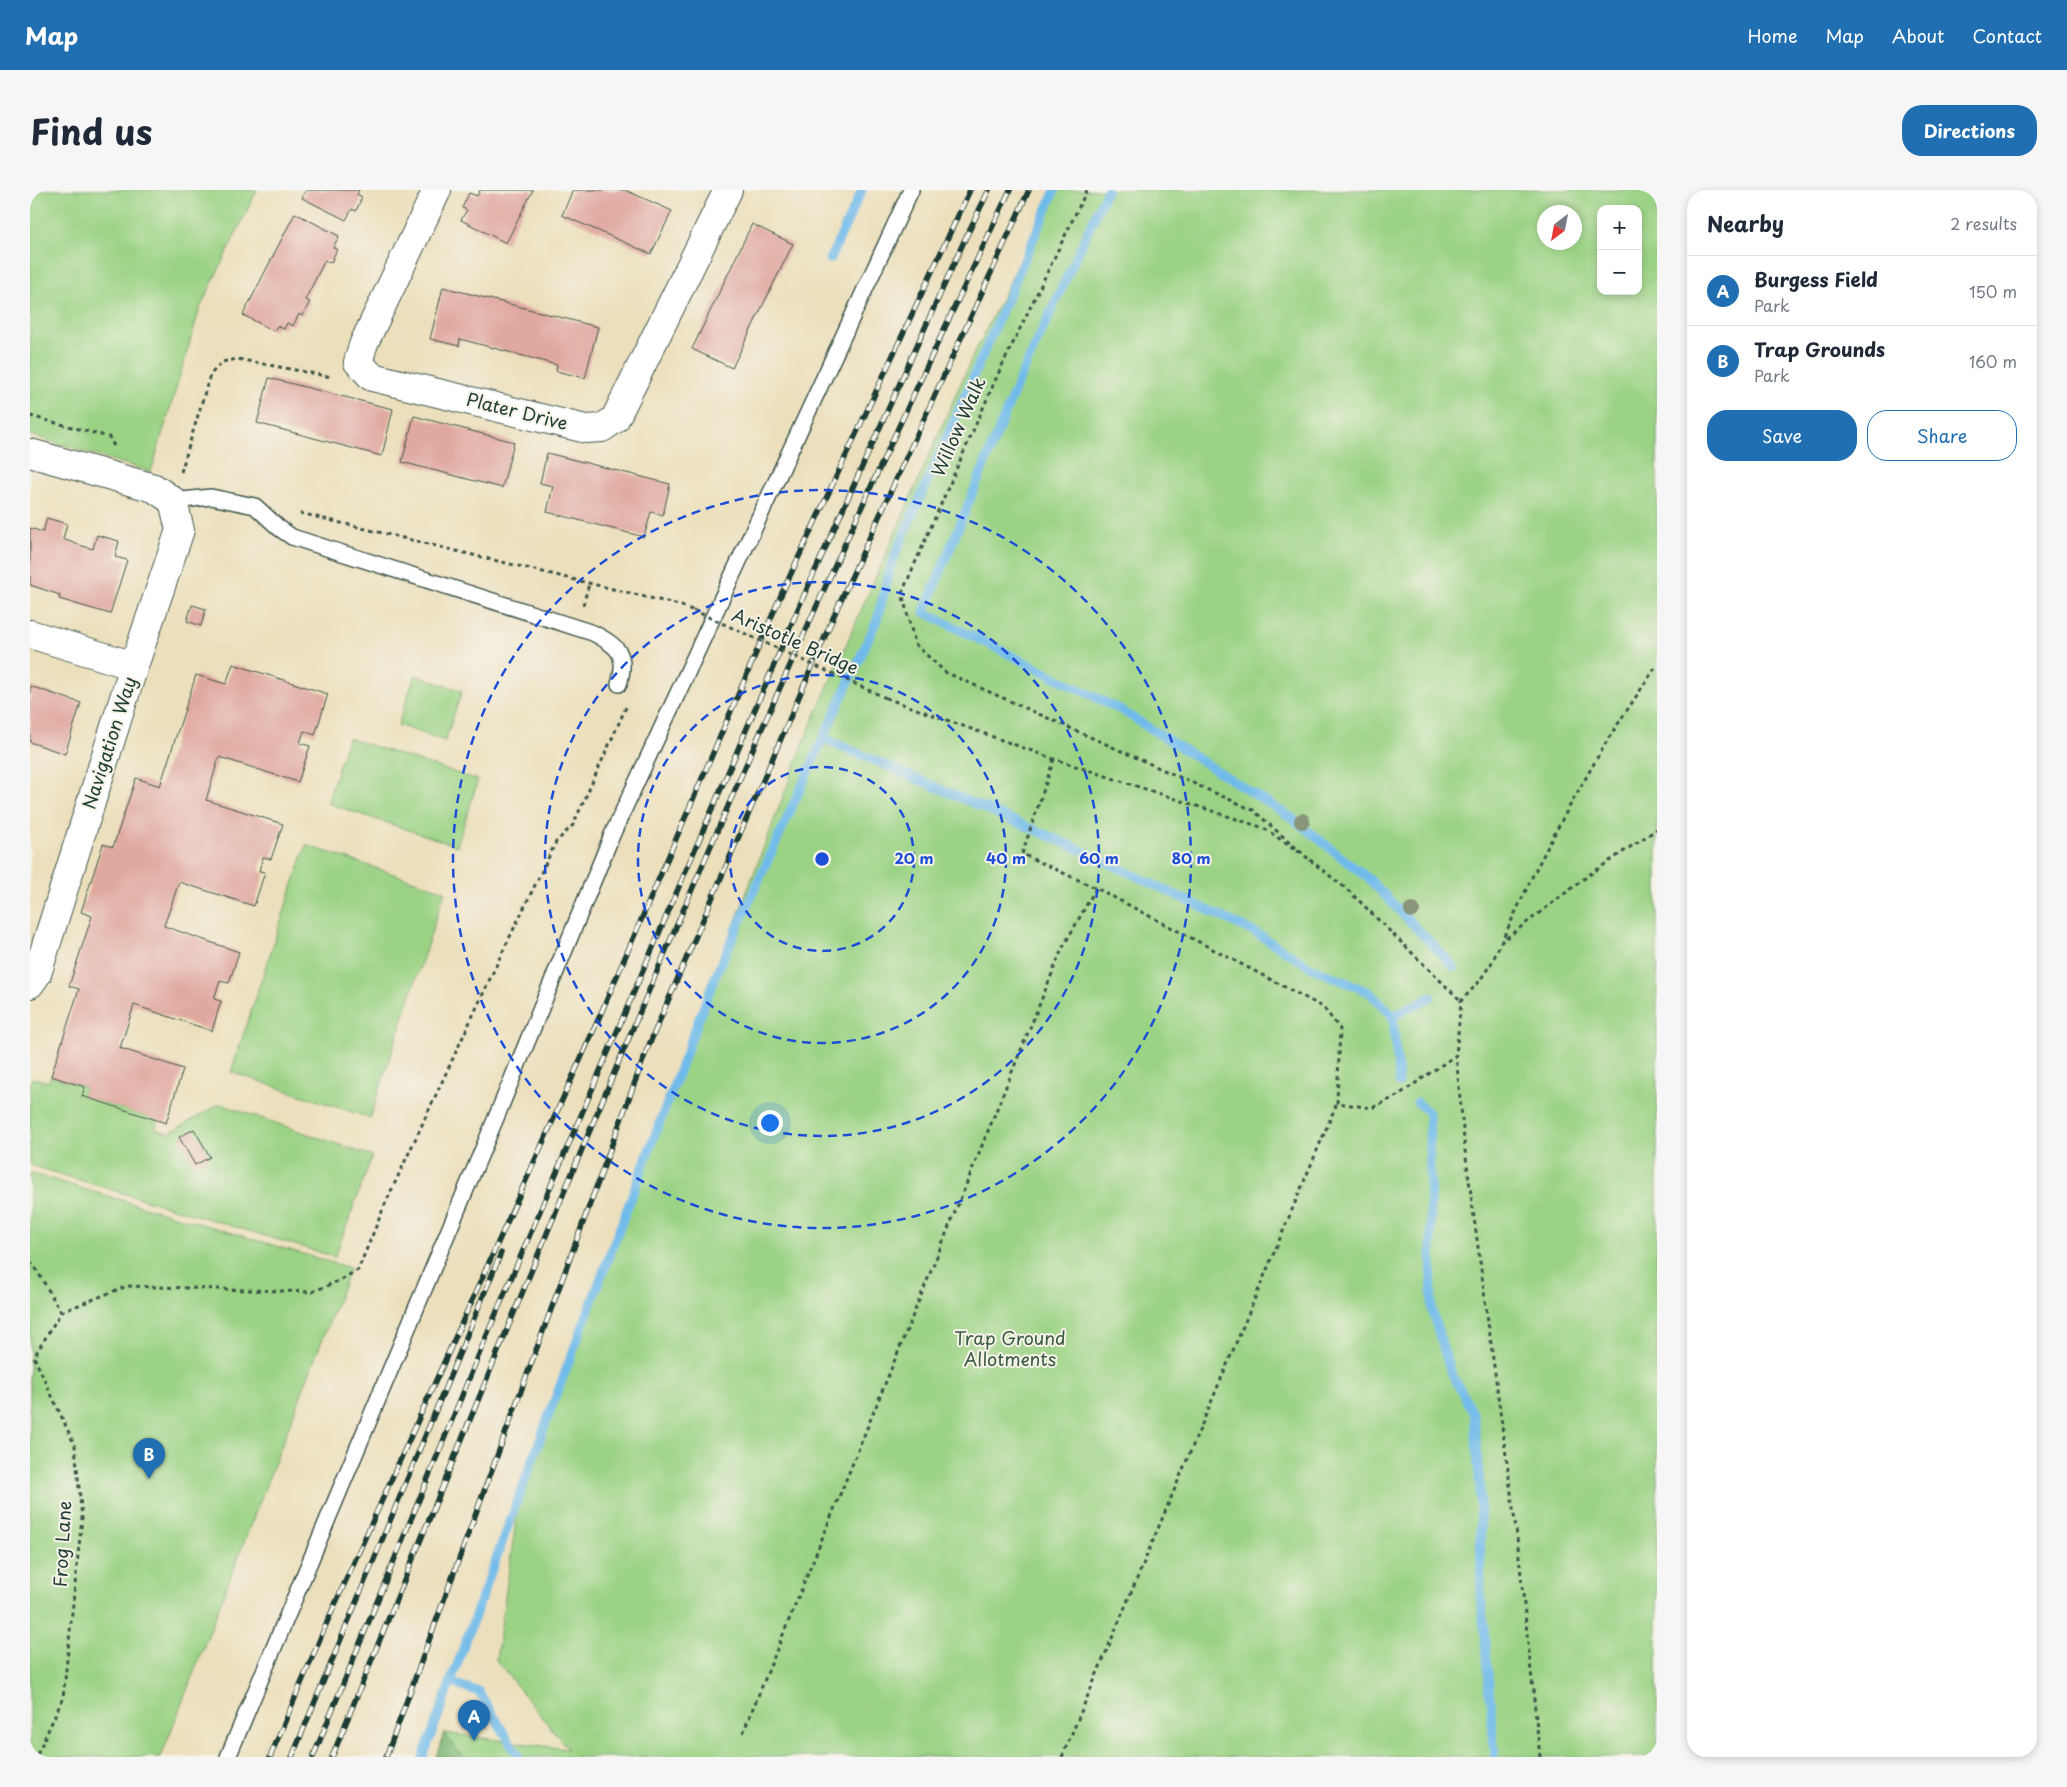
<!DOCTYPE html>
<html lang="en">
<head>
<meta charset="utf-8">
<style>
	:root { --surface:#fff; --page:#f6f6f7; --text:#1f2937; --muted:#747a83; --line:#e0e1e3; --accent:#1f6fb2 }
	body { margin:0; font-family:"Playpen Sans",sans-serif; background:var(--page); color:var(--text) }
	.controls { position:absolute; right:15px; top:15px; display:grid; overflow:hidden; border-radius:10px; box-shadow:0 2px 8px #0003 }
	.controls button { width:45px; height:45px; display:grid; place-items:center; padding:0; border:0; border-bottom:1px solid var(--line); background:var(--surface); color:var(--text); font:25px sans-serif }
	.compass { position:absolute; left:1507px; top:15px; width:45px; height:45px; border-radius:50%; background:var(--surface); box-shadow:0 2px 8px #0003; rotate:212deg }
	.you { position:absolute; left:739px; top:932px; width:18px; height:18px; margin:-12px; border:4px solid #fff; border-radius:50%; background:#1a73e8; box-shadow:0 0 0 8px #1a73e833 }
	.badge { display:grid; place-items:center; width:32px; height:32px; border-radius:50%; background:var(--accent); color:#fff; font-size:16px; font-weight:700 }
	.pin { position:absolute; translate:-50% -41px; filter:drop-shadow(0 1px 2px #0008) }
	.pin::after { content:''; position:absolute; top:26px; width:18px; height:15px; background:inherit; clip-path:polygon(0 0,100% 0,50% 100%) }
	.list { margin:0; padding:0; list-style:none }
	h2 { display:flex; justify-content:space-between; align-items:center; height:65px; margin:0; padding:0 20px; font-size:21px }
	h2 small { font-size:16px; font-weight:400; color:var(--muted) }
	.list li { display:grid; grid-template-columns:32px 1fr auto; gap:15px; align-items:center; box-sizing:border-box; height:70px; padding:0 20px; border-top:1px solid var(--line) }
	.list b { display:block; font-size:19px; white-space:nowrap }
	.list p { margin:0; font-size:16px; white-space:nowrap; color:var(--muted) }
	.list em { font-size:16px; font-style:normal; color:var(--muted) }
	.actions { display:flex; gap:10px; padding:15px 20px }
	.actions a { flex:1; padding:11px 0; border:1px solid var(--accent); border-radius:20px; text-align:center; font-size:18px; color:var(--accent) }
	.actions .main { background:var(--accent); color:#fff }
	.map { position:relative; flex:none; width:1627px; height:1567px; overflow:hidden; border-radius:20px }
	header { display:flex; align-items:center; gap:30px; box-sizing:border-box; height:70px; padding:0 25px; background:var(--accent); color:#fff }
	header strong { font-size:24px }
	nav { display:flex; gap:28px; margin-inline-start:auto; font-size:18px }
	.intro { display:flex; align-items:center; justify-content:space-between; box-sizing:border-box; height:120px; padding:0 30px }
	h1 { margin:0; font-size:35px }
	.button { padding:12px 22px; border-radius:20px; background:var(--accent); color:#fff; font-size:18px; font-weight:700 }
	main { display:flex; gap:30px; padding:0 30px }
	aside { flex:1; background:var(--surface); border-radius:20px; box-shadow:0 2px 8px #0003 }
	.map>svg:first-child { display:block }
	.green { fill:#9bd385; stroke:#5d885c; fill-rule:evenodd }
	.forest { fill:#7cb572; stroke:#4e7953 }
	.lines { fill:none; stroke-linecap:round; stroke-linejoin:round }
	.stream { stroke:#71bbea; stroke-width:9 }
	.building { fill:#e0a9a0 }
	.service-casing { stroke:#3e5548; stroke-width:18 }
	.minor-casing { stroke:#3e5548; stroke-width:30 }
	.path { stroke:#3e5548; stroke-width:3; stroke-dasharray:4 4; stroke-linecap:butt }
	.service { stroke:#fff; stroke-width:15 }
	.minor { stroke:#fff; stroke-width:28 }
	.rail-casing { stroke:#1f3d34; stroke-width:5.5 }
	.rail { stroke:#f7f3e8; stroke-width:4; stroke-dasharray:11; stroke-linecap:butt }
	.path-bridge { stroke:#3e5548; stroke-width:3; stroke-dasharray:4 4; stroke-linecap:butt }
	.tree { fill:#89967a }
	.ring { fill:none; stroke:#1d4ed8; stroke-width:2.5; stroke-dasharray:9 6 }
	.labels { text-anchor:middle; stroke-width:4; stroke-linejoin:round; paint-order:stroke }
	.street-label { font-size:18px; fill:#1f3d34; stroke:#f7f3e8 }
	.park-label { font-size:18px; fill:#385b44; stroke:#f7f3e8 }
	.centre { fill:#1d4ed8; stroke:#f7f3e8; stroke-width:2.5 }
	.ring-label { font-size:15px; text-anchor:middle; font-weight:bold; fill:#1d4ed8; stroke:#f7f3e8; stroke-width:4; stroke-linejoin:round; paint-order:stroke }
</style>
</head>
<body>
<header>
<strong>Map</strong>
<nav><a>Home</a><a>Map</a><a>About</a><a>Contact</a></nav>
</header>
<div class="intro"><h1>Find us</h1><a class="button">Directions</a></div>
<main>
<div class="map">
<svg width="1627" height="1567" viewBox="0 0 1627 1567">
	<rect width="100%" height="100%" fill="#f7f3e8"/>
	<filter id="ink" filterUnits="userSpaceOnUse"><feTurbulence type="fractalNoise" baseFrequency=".02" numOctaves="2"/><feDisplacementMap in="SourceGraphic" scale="10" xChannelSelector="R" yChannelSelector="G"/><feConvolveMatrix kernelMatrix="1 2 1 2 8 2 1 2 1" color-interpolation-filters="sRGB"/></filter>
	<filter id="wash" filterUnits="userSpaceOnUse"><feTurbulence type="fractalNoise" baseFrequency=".0096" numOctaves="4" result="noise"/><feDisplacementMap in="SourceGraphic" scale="20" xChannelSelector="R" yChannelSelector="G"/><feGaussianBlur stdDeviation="1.12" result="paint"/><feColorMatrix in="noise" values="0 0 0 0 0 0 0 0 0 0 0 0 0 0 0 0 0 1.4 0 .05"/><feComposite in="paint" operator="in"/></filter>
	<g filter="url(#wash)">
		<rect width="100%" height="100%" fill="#ebdfbc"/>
		<path class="green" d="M0 0H227L170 118 121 282 0 245Z
			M1025 0H1627V1567H406L414 1543 538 1559 466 1470 491 1296 776 546 941 170ZM1571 19H1608V101H1571ZM1514 22H1544V52H1514Z
			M385 485 432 501 415 551 368 535Z
			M318 548 448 590 427 656 297 613Z
			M276 655 415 701 340 928 201 882Z
			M21 886 55 897 52 906 128 930 125 939 139 943 190 914 342 966 305 1067 0 975V893L2 888 18 892Z
			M0 983 320 1078 131 1567H0Z"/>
		<path class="forest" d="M414 1543 433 1567H406Z"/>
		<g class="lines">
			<path class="stream" d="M1077 0 987 195 894 422 1091 520 1262 628 1339 689 1424 777
				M800 69 832 0
				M793 548 1051 660 1226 743 1282 778 1339 802 1363 826 1369 893
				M1363 826 1401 807
				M1387 912 1399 923 1402 1121 1420 1180 1444 1225 1450 1298 1451 1404 1465 1567
				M420 1492 449 1502 489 1567
				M393 1567 523 1214 684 789 847 430 862 372 1025 0"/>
		</g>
		<g id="blocks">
			<path class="building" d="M276 0H329L327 4 332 7 326 21 322 19 316 30 272 8Z
				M450 0H503L476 53 431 30 437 20 432 18 439 3 447 6Z
				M543 0H595L642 21 621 64 532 25Z
				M265 23 309 46 303 58 307 59 301 73 295 70 275 110 280 112 272 126 269 124 263 136 257 133 254 139 247 136 244 141 213 125Z
				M722 34 763 54 702 178 662 159Z
				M413 97 568 137 555 188 526 181 527 175 430 149 429 156 400 149Z
				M239 188 363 219 352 266 227 233Z
				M384 226 484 252 472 298 372 272Z
				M517 263 640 294 633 325 621 322 614 347 517 322 523 296 510 293Z
				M17 328 37 334 33 349 46 354 63 359 67 345 89 351 85 367 97 370 80 424 29 409 30 405 0 395V338L13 342Z
				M162 415 176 419 171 436 157 431Z
				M203 474 298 504 285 545 274 541 270 553 280 556 268 592 189 567 176 610 253 634 241 669 233 667 229 681 235 682 224 716 149 692 134 736 209 762 199 793 190 791 184 809 191 811 182 841 104 815 90 858 153 879 136 933 52 906 55 897 21 886 49 799 39 796 62 726 51 722 73 654 83 657 106 588 130 596 166 485 196 494Z
				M0 496 51 513 35 564 0 552Z
				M164 939 180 967 165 975 149 947Z"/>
		</g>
	</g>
	<g filter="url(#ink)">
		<use href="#blocks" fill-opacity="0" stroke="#3e5548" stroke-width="1"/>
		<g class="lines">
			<defs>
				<path id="service" d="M143 311 181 307 225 316 249 338 262 347 563 443C588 456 598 464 589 494
					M198 1567 468 923 582 645 881 0"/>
				<path id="minor" d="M407 0 334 153 328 172 342 187 556 239 572 238 585 229 698 0
					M0 263 124 298 143 311 150 340 104 476 7 784 0 794
					M0 444 104 476"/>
			</defs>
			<use href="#service" class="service-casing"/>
			<use href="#minor" class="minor-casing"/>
			<path class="path" d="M1057 0 968 184 872 403 885 454 915 482 1223 620 1281 671
				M0 226 79 247 84 256
				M151 282 180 185 192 172 207 169 302 187
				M270 323 649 415 662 420
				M553 415 559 394
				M856 508 1024 569 1234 638 1269 662
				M1024 569 992 664 1066 698 1293 817 1310 839 1307 913 1342 918 1367 906 1426 865
				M1280 670 1319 701 1431 811
				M1470 753 1559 685 1627 639
				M0 1072 5 1077 31 1122 4 1167 45 1256 52 1328 33 1508 6 1567
				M31 1122 97 1096 282 1102 308 1091 328 1080 356 1012 472 763 526 652 543 635 597 515
				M713 1543 1032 759 1066 698
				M1032 1567 1307 913
				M1510 1567 1487 1347 1435 960 1426 865 1431 811 1448 793 1461 774 1504 683 1534 626 1578 549 1627 475"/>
			<use href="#service" class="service"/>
			<use href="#minor" class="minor"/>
			<defs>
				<path id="rail" d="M240 1567 298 1430 565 837 751 405 940 0
					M262 1567 471 1063
					M283 1567 459 1140 771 412 935 49 959 0
					M302 1567C437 1236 572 905 715 577 800 383 889 191 980 0
					M356 1567 616 862 809 414 999 0"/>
			</defs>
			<use href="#rail" class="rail-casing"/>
			<use href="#rail" class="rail"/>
			<path class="path-bridge" d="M663 420 856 508"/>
		</g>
		<g class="tree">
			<circle cx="1272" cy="631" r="8"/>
			<circle cx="1382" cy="720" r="8"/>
		</g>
	</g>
	<g class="ring">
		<circle cx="792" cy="669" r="92"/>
		<circle cx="792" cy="669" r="184"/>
		<circle cx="792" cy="669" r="277"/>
		<circle cx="792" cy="669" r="369"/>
	</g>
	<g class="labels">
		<g class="street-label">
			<text transform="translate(487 222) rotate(14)" y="6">Plater Drive</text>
			<text transform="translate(929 237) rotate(-66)" y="6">Willow Walk</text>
			<text transform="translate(765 452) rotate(24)" y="6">Aristotle Bridge</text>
			<text transform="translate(80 553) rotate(-72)" y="6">Navigation Way</text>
			<text transform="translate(33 1354) rotate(-87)" y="6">Frog Lane</text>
		</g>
		<g class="park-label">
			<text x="980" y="1155">Trap Ground<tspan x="980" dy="21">Allotments</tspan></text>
		</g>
	</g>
	<circle cx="792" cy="669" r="8" class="centre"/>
	<g class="ring-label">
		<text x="884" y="674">20 m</text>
		<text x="976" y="674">40 m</text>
		<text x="1069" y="674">60 m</text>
		<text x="1161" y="674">80 m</text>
	</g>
</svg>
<div class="controls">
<button>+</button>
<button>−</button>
</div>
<svg class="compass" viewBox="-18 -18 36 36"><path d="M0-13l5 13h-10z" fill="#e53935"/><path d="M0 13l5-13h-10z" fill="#747a83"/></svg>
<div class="you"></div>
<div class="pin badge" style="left:444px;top:1551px">A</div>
<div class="pin badge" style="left:119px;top:1289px">B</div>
</div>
<aside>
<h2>Nearby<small>2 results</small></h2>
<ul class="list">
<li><span class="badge">A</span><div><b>Burgess Field</b><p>Park</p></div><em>150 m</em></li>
<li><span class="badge">B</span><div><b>Trap Grounds</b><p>Park</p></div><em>160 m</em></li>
</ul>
<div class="actions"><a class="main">Save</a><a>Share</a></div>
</aside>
</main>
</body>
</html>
